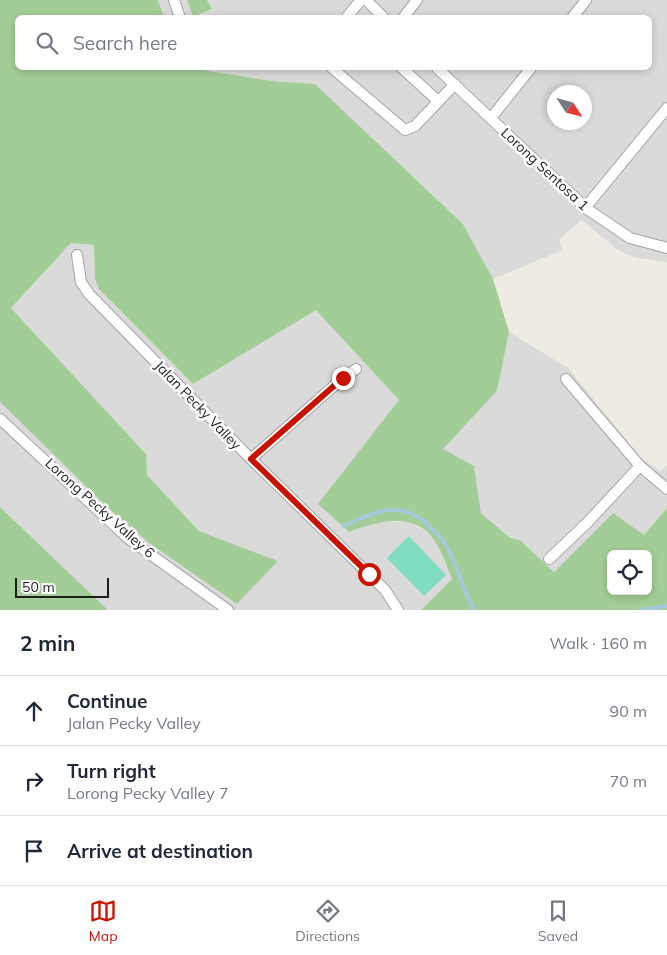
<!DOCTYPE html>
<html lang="en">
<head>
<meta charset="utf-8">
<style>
	:root { --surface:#fff; --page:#f6f6f7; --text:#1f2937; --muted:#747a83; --line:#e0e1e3; --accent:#c81302 }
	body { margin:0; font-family:Mulish,sans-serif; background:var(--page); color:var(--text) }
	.controls { position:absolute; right:15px; bottom:15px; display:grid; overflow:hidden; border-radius:8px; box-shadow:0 2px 8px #0003 }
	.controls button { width:45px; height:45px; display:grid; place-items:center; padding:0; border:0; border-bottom:1px solid var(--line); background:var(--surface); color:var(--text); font:25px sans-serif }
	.compass { position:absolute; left:547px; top:85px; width:45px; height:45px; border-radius:50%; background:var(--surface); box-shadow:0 2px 8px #0003; rotate:126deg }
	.scale { position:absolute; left:15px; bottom:12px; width:94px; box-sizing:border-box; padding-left:5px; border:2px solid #1d1d1d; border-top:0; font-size:14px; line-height:18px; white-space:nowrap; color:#1d1d1d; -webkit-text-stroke:4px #fff; paint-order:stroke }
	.stop { position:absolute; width:15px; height:15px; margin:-11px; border:4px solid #c81302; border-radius:50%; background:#fff }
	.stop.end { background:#c81302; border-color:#fff; box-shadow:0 1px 5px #0008 }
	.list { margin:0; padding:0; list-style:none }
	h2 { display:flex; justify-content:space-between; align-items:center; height:65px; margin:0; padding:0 20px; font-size:21px }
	h2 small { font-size:16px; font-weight:400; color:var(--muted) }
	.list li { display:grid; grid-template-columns:32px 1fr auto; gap:15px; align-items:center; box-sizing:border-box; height:70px; padding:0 20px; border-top:1px solid var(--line) }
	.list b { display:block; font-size:19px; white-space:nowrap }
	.list p { margin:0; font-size:16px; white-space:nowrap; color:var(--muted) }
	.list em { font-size:16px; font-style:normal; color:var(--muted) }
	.icon { flex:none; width:28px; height:28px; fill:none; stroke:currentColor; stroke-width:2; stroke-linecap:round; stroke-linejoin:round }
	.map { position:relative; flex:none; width:667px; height:610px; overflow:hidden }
	.search { position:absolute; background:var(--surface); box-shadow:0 2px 8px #0003; left:15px; right:15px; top:15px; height:55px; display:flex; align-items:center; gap:12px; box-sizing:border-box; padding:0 18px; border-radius:8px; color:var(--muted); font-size:19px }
	.sheet { height:275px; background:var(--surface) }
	nav { display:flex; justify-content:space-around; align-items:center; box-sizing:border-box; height:70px; border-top:1px solid var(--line); background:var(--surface); font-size:14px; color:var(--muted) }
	nav a { display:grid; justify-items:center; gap:2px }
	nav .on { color:var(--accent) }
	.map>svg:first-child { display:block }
	.residential { fill:#dbdada; fill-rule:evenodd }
	.forest { fill:#a3cd97; fill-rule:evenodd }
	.pitch { fill:#81ddc1 }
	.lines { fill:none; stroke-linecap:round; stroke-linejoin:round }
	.stream { stroke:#a3cadc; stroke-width:4 }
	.minor-casing { stroke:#a4a4a4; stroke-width:12 }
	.minor { stroke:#fff; stroke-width:10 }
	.route { stroke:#c81302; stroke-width:6 }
	.labels { text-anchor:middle; stroke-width:5; stroke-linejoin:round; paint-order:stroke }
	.street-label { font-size:14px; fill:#1d1d1d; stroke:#fff }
</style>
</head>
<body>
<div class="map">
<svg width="667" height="610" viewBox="0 0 667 610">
	<rect width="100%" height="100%" fill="#eeebe3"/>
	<path class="residential" d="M158 0H187L193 17H164Z
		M207 0H667V262L633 257 618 250 582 220 559 239 562 250 493 279 463 224 315 84 272 81 208 71 201 68H650V18H196L212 9ZM554 92H584V122H554Z
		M71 243 94 245 95 279 99 289 193 384 316 309 400 400 349 532 376 522H409L426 531 438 546 452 579 421 610H108L0 507V402L106 506 149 543 237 604 278 561 199 531 146 475V454L11 308Z
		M509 332 568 368 642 459 661 471 667 465V508L644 535 613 513 554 572 520 540 510 538 481 513 474 466 442 450 497 391Z"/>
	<path class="forest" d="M0 0H158L164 17 18 18V68H201L208 71 272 81 315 84 463 224 493 279 509 332 497 391 443 449 474 466 481 513 510 538 520 540 554 572 613 513 644 535 667 508V610H421L452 579C445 563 439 542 426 531 405 513 372 523 349 532L318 504 399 400 316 310 193 384 99 289 95 279 94 245 71 243 11 308 146 454 147 475 199 531 278 561 237 604 149 543 106 506 0 402ZM611 554H648V591H611Z
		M187 0H207L212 9 193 17Z
		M0 507 108 610H0Z"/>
	<path class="pitch" d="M409 536 446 575 424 596 387 558Z"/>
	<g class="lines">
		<path class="stream" d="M344 526C376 511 404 498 431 528 436 533 441 537 445 543 457 563 462 589 474 610
			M641 610 667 606"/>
		<defs>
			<path id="minor" d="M174 0 180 18
				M366 0 384 18
				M346 18 361 0
				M403 18 417 0
				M572 18 586 0
				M332 68 405 130 415 126 455 84
				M402 68 438 101
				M437 68 587 209 630 238 667 248
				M491 118 531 68
				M585 208 667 108
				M77 255 81 282 89 294 251 459 385 590 398 610
				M566 379 640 466 667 489
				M0 419 129 539 228 610
				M251 459 343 378 356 369
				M549 559 587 523 640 466"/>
		</defs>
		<use href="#minor" class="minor-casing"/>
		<use href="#minor" class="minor"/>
	</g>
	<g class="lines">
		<path class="route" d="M343 378 251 459 369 574"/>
	</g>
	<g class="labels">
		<g class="street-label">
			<text transform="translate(545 169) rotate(43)" y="5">Lorong Sentosa 1</text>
			<text transform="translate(198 405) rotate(46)" y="5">Jalan Pecky Valley</text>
			<text transform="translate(100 508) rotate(42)" y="5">Lorong Pecky Valley 6</text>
		</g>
	</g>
</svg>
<div class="controls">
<button><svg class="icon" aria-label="locate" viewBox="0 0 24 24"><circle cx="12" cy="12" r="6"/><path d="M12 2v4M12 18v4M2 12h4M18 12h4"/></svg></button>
</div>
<svg class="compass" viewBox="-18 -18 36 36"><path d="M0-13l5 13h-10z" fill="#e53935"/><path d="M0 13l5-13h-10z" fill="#747a83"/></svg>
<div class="scale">50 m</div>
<div class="stop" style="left:369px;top:574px"></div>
<div class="stop end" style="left:343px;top:378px"></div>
<div class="search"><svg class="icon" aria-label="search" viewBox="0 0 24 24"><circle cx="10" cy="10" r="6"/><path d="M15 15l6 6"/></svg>Search here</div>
</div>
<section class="sheet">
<h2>2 min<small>Walk · 160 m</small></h2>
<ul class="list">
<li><svg class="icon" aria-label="ahead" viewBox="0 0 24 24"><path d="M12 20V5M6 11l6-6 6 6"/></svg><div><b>Continue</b><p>Jalan Pecky Valley</p></div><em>90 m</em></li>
<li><svg class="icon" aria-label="right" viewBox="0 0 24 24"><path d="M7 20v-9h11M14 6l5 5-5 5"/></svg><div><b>Turn right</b><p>Lorong Pecky Valley 7</p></div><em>70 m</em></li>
<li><svg class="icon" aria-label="arrive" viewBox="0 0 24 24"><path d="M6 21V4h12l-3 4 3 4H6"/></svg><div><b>Arrive at destination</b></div></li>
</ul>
</section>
<nav>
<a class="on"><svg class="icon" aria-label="map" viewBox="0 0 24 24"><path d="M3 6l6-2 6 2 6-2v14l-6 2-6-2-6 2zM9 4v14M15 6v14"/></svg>Map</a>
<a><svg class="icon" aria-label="directions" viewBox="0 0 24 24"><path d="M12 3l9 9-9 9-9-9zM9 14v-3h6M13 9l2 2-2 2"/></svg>Directions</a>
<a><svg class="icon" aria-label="saved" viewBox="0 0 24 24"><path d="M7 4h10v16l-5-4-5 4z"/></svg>Saved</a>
</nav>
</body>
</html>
